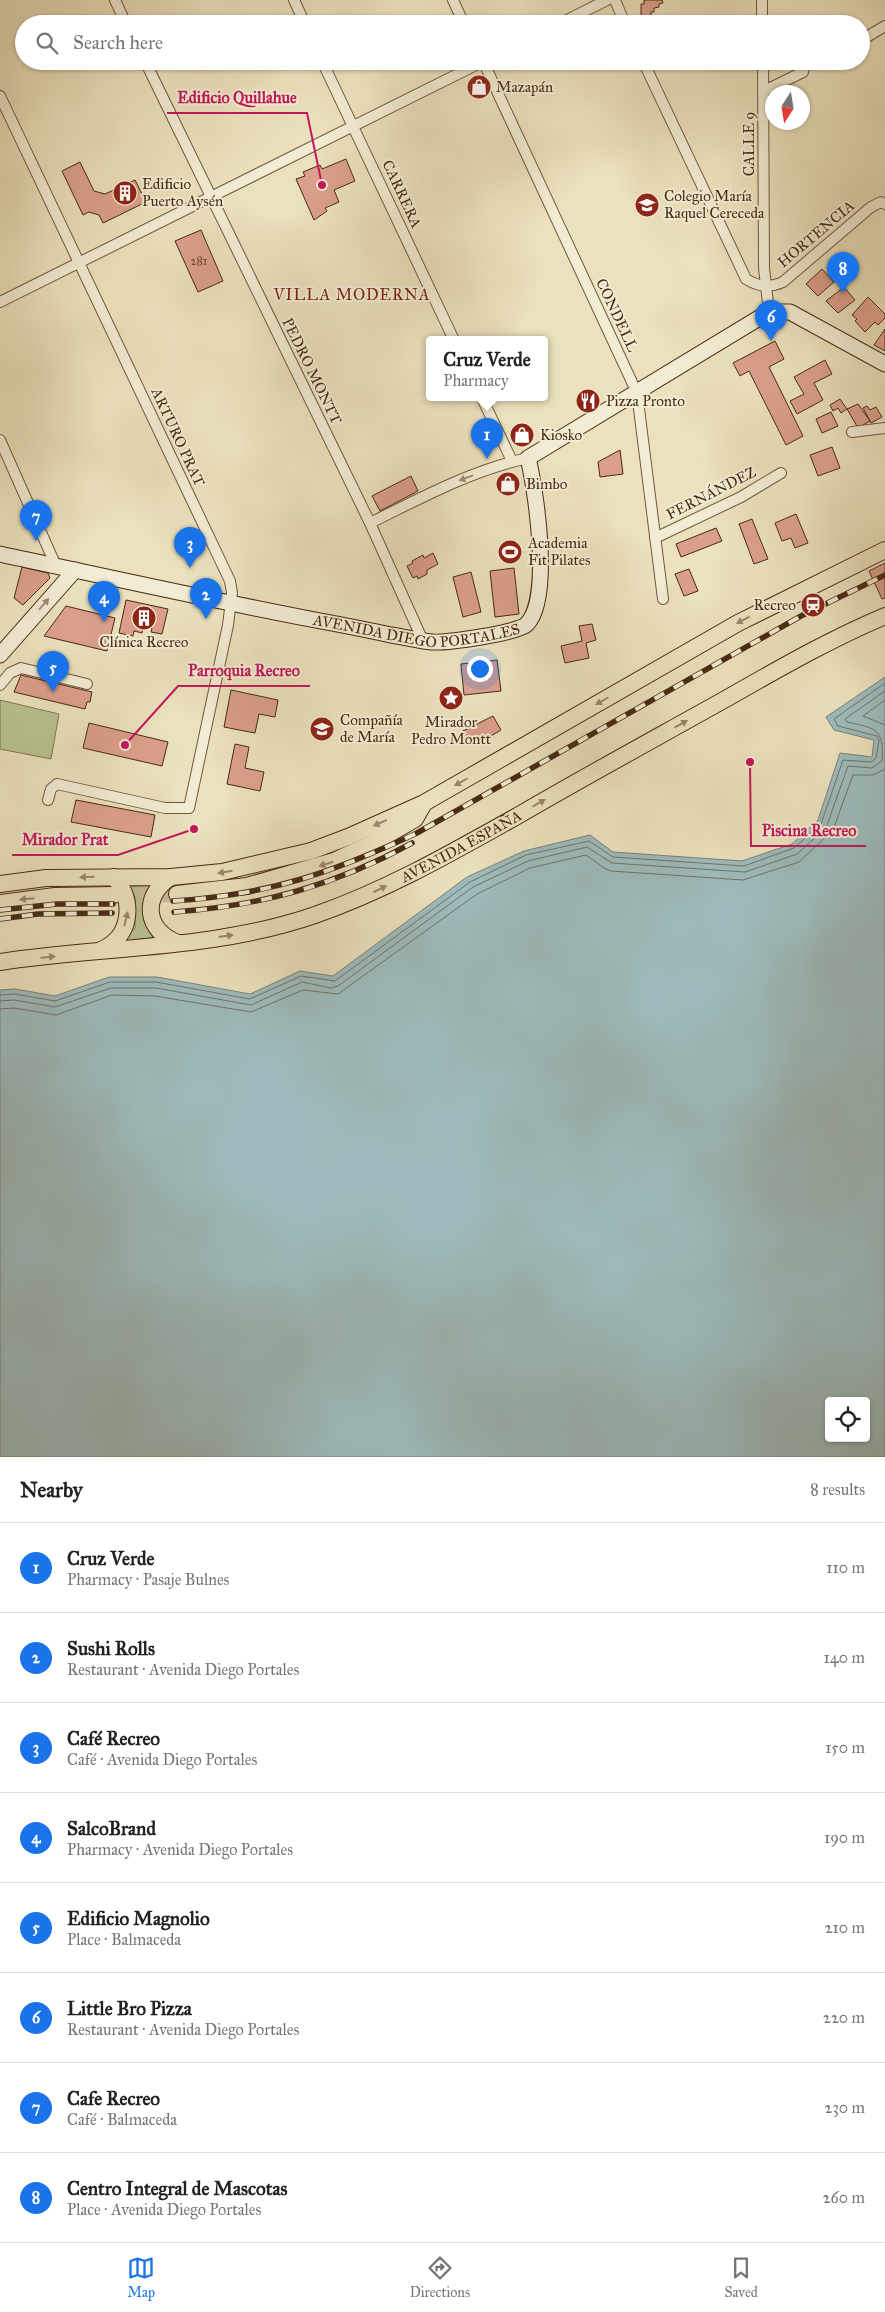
<!DOCTYPE html>
<html lang="en">
<head>
<meta charset="utf-8">
<style>
	:root { --surface:#fff; --page:#f6f6f6; --text:#202124; --muted:#757577; --line:#e0e0e0; --accent:#1a73e8 }
	body { margin:0; font-family:"IM FELL Great Primer",serif; background:var(--page); color:var(--text) }
	.controls { position:absolute; right:15px; bottom:15px; display:grid; overflow:hidden; border-radius:5px; box-shadow:0 1px 4px #0004 }
	.controls button { width:45px; height:45px; display:grid; place-items:center; padding:0; border:0; border-bottom:1px solid var(--line); background:var(--surface); color:var(--text); font:25px sans-serif }
	.compass { position:absolute; left:765px; top:85px; width:45px; height:45px; border-radius:50%; background:var(--surface); box-shadow:0 1px 4px #0004; rotate:192deg }
	.you { position:absolute; left:479px; top:668px; width:18px; height:18px; margin:-12px; border:4px solid #fff; border-radius:50%; background:#1a73e8; box-shadow:0 0 0 8px #1a73e833 }
	.badge { display:grid; place-items:center; width:32px; height:32px; border-radius:50%; background:var(--accent); color:#fff; font-size:16px; font-weight:700 }
	.pin { position:absolute; translate:-50% -41px; filter:drop-shadow(0 1px 2px #0008) }
	.pin::after { content:''; position:absolute; top:26px; width:18px; height:15px; background:inherit; clip-path:polygon(0 0,100% 0,50% 100%) }
	.popup { position:absolute; left:426px; top:336px; width:122px; height:65px; box-sizing:border-box; display:grid; place-content:center; border-radius:5px; background:var(--surface); filter:drop-shadow(0 1px 4px #0005); font-size:16px; white-space:nowrap; color:var(--muted) }
	.popup b { font-size:19px; color:var(--text) }
	.popup::after { content:''; position:absolute; left:50%; top:100%; margin-left:-10px; border:10px solid transparent; border-top-color:var(--surface) }
	.list { margin:0; padding:0; list-style:none }
	h2 { display:flex; justify-content:space-between; align-items:center; height:65px; margin:0; padding:0 20px; font-size:21px }
	h2 small { font-size:16px; font-weight:400; color:var(--muted) }
	.list li { display:grid; grid-template-columns:32px 1fr auto; gap:15px; align-items:center; box-sizing:border-box; height:90px; padding:0 20px; border-top:1px solid var(--line) }
	.list b { display:block; font-size:19px; white-space:nowrap }
	.list p { margin:0; font-size:16px; white-space:nowrap; color:var(--muted) }
	.list em { font-size:16px; font-style:normal; color:var(--muted) }
	.icon { flex:none; width:28px; height:28px; fill:none; stroke:currentColor; stroke-width:2; stroke-linecap:round; stroke-linejoin:round }
	.map { position:relative; flex:none; width:885px; height:1457px; overflow:hidden }
	.search { position:absolute; background:var(--surface); box-shadow:0 1px 4px #0004; left:15px; right:15px; top:15px; height:55px; display:flex; align-items:center; gap:12px; box-sizing:border-box; padding:0 18px; border-radius:28px; color:var(--muted); font-size:19px }
	.sheet { height:785px; background:var(--surface) }
	nav { display:flex; justify-content:space-around; align-items:center; box-sizing:border-box; height:70px; border-top:1px solid var(--line); background:var(--surface); font-size:14px; color:var(--muted) }
	nav a { display:grid; justify-items:center; gap:2px }
	nav .on { color:var(--accent) }
	.map>svg:first-child { display:block }
	.green { fill:#b8c290; stroke:#807652 }
	.water { fill:#9dbbbc; stroke:#7b8178; fill-rule:evenodd }
	.lines { fill:none; stroke-linecap:round; stroke-linejoin:round }
	.shore { stroke:#727268; stroke-width:1 }
	.building { fill:#db9f8b; stroke:#482a13 }
	.primary-tunnel { stroke:#cabc9b; stroke-width:16; stroke-dasharray:16 8; stroke-linecap:butt }
	.street-casing { stroke:#71583e; stroke-width:12 }
	.secondary-casing { stroke:#482a13; stroke-width:17 }
	.primary-casing { stroke:#482a13; stroke-width:18 }
	.street { stroke:#f2ecd4; stroke-width:10 }
	.secondary { stroke:#f2ecd4; stroke-width:15 }
	.primary { stroke:#ebe1bd; stroke-width:16 }
	.rail-casing { stroke:#482a13; stroke-width:5.5 }
	.rail { stroke:#f2ecd4; stroke-width:4; stroke-dasharray:11; stroke-linecap:butt }
	.oneway { fill:#9d8b74 }
	.oneway2 { fill:#9a8668 }
	.labels { text-anchor:middle; stroke-width:4; stroke-linejoin:round; paint-order:stroke }
	.number-label { font-size:12px; fill:#6d4731 }
	.poi-label { font-size:15px; fill:#482a13; stroke:#f2ecd4; text-anchor:start }
	.street-label { font-size:15px; fill:#482a13; stroke:#f2ecd4 }
	.neighbourhood-label { font-size:16px; letter-spacing:1px; fill:#7a1f14; stroke:#f2ecd4 }
	.leader { fill:none; stroke:#c2185b; stroke-width:2 }
	.callout-dot { fill:#c2185b; stroke:#f2ecd4; stroke-width:2 }
	.callout-label { font-size:16px; text-anchor:middle; font-weight:bold; fill:#c2185b; stroke:#f2ecd4; stroke-width:4; stroke-linejoin:round; paint-order:stroke }
</style>
</head>
<body>
<div class="map">
<svg width="885" height="1457" viewBox="0 0 885 1457">
	<rect width="100%" height="100%" fill="#ebe1bd"/>
	<filter id="stains"><feTurbulence type="fractalNoise" baseFrequency=".004" numOctaves="4"/><feColorMatrix values="0 0 0 0 .2 0 0 0 0 .09 0 0 0 0 .02 0 0 0 .5 -.17"/></filter>
	<radialGradient id="worn" r=".72"><stop offset=".6" stop-color="#630" stop-opacity="0"/><stop offset="1" stop-color="#630" stop-opacity=".3"/></radialGradient>
	<path class="green" d="M0 700 59 714 51 759 0 749Z
		M130 886 153 887 158 937 122 942 135 928V897Z"/>
	<path class="water" d="M885 677V1457H0V990L15 989 55 996 109 977H157L250 994 300 971 333 976 467 877 524 851 590 835 613 852 742 861 792 844 818 820 840 753 872 757 874 740 834 730 826 717ZM829 1401H866V1438H829Z"/>
	<g class="lines">
		<path class="shore" d="M885 700 863 716 885 725
			M0 995 15 994 55 1001 110 982H156L250 999 301 976 335 981 470 882 526 855 589 841 613 857 744 866 794 848 821 824 843 760 871 762 876 758 879 741 877 736 838 726 834 719 885 683
			M0 1001 14 1000 55 1007 111 988H156L251 1005 302 982 331 988 338 986 473 887 528 861 587 847 612 863 745 872 797 854 826 828 848 766 872 768 882 761C885 727 873 728 847 722L845 719 885 691
			M0 1009 14 1008 56 1015 112 995 155 996 251 1012 303 990 338 994 477 894 530 868 586 855 604 868 611 871 743 880 799 862 833 830 853 775H873L885 769"/>
	</g>
	<path class="building" d="M644 0H662L663 3 659 4V7L654 8V12H651V16H641V4H644Z
		M346 159 355 181 334 190 339 202 325 208 327 211 314 220 296 179 305 176 303 172 320 165 322 169Z
		M80 162 94 191 105 194 135 180 146 202 103 223 99 215 89 212 83 215 62 171Z
		M201 230 223 281 198 292 175 241Z
		M822 269 834 282 818 296 806 284Z
		M844 287 855 300 838 313 826 301Z
		M868 297 885 314V318L878 325 875 322 865 332 855 321 857 319 852 315Z
		M885 329V351L874 345Z
		M775 341 784 359 769 367 803 436 786 445 749 371 740 376 733 363Z
		M825 360 832 374 814 383 823 400 797 414 790 401 804 394 794 377Z
		M840 399 847 409 841 413 838 408 833 411 830 405Z
		M858 404 870 421 858 428 847 409Z
		M867 406 870 410 876 407 882 417 871 423 863 408Z
		M831 412 838 426 822 433 816 419Z
		M832 447 840 468 818 476 810 455Z
		M620 450 623 474 600 477 598 462Z
		M411 476 418 491 380 511 372 496Z
		M796 514 808 543 795 548 791 538 782 541 775 523Z
		M752 519 768 559 754 564 739 524Z
		M716 528 722 541 681 557 676 544Z
		M433 553 438 564 427 570V574L418 579 417 576 413 578 407 566 413 563 412 561 423 555 424 558Z
		M885 563V598L882 599 869 571Z
		M22 567 48 573 50 578 23 605 14 598Z
		M514 568 519 614 495 617 490 571Z
		M689 569 698 591 684 596 675 574Z
		M471 572 481 612 463 617 453 577Z
		M126 600 168 609 162 634 151 632 152 628 143 627 142 633 134 631 133 636 119 633Z
		M66 606 115 618 107 651 44 636Z
		M592 624 596 640 586 643 589 658 565 663 561 646 582 641 579 626Z
		M497 660 501 691 464 695 461 664Z
		M21 675 92 692 90 702H87L85 709 14 692Z
		M231 690 278 700 275 717 259 714 255 733 224 727Z
		M493 716 501 730 484 740 482 736 468 744 461 732Z
		M89 723 168 742 162 766 83 748Z
		M235 744 249 747 245 768 264 772 260 791 227 784Z
		M76 800 155 815 151 837 71 822Z"/>
	<g class="lines">
		<path class="primary-tunnel" d="M114 895 177 894"/>
		<defs>
			<path id="street" d="M115 0 126 24
				M294 0 305 24
				M453 0 464 24
				M615 0 625 24
				M762 0V24
				M559 24 607 0
				M865 38 885 26
				M145 61 370 523 423 641
				M322 61 454 340
				M483 61 637 393 663 599
				M643 61 746 279C759 287 769 288 783 282L871 207 881 202 885 204
				M763 61 764 268 769 312
				M764 91 803 72
				M0 96 230 581 232 593 228 625 189 808H165L57 784 51 789 48 800
				M0 302 484 61
				M482 398 512 461
				M852 432 885 428
				M0 440 56 566
				M370 523C421 498 472 470 528 458
				M655 538 741 497 781 473
				M0 685 10 673 21 668 87 684"/>
			<g id="secondary">
				<path id="s1" d="M0 554C103 576 206 599 310 619 337 624 364 629 391 635 405 637 419 641 432 642 447 643 519 633 527 624 552 598 536 491 528 458L769 312H790L885 364"/>
				<path d="M0 655 75 570"/>
			</g>
			<g id="primary">
				<path d="M171 877C141 896 145 931 178 943"/>
				<path d="M0 884 46 878 171 877 222 872 311 851 348 837 424 803 738 623 885 550"/>
				<path d="M177 894 247 886 334 861 375 842 415 819 423 805"/>
				<path d="M0 903 55 896 114 895"/>
				<path d="M101 950C132 937 135 900 114 877"/>
				<path id="s2" d="M0 962C105 946 214 950 315 915 387 890 453 852 519 815 586 776 654 739 722 701 775 671 828 640 885 616"/>
			</g>
		</defs>
		<use href="#street" class="street-casing"/>
		<use href="#secondary" class="secondary-casing"/>
		<use href="#primary" class="primary-casing"/>
		<use href="#street" class="street"/>
		<use href="#secondary" class="secondary"/>
		<use href="#primary" class="primary"/>
		<defs>
			<path id="rail" d="M173 901C268 895 332 873 417 833L801 616 885 575
				M0 910 57 904H113
				M174 912C261 906 336 885 412 843
				M0 919 38 914 112 913"/>
		</defs>
		<use href="#rail" class="rail-casing"/>
		<use href="#rail" class="rail"/>
	</g>
	<defs><path id="oneway-solid" d="M-6-.8H1V-3.2L6.5 0L1 3.2V.8H-6Z" transform="scale(1.25)"/></defs>
	<g class="oneway">
		<use href="#oneway-solid" transform="translate(466 478) rotate(160)"/>
		<use href="#oneway-solid" transform="translate(44 604) rotate(-49)"/>
	</g>
	<g class="oneway2">
		<use href="#oneway-solid" transform="translate(743 620) rotate(153)"/>
		<use href="#oneway-solid" transform="translate(602 701) rotate(150)"/>
		<use href="#oneway-solid" transform="translate(681 724) rotate(-29)"/>
		<use href="#oneway-solid" transform="translate(461 782) rotate(150)"/>
		<use href="#oneway-solid" transform="translate(539 803) rotate(-29)"/>
		<use href="#oneway-solid" transform="translate(380 823) rotate(156)"/>
		<use href="#oneway-solid" transform="translate(326 864) rotate(162)"/>
		<use href="#oneway-solid" transform="translate(225 872) rotate(171)"/>
		<use href="#oneway-solid" transform="translate(87 877) rotate(179)"/>
		<use href="#oneway-solid" transform="translate(380 889) rotate(-26)"/>
		<use href="#oneway-solid" transform="translate(27 899) rotate(175)"/>
		<use href="#oneway-solid" transform="translate(126 919) rotate(-76)"/>
		<use href="#oneway-solid" transform="translate(226 936) rotate(-8)"/>
		<use href="#oneway-solid" transform="translate(48 957) rotate(-5)"/>
	</g>
	<defs>
		<symbol id="shop-disc" viewBox="-11 -11 22 22"><circle r="9.5" fill="#8f2418" stroke="#f2ecd4"/><path d="M-5-2.5h2.3a2.7 3.5 0 0 1 5.4 0H5L5.5 6h-11ZM-1.5-2.5h3a1.5 2.3 0 0 0-3 0Z" fill="#fff"/></symbol>
		<symbol id="building-disc" viewBox="-11 -11 22 22"><circle r="9.5" fill="#8f2418" stroke="#f2ecd4"/><path d="M-4-6H4V6H1V3H-1V6H-4ZM-2.5-4.3h1.7v1.8h-1.7ZM.8-4.3h1.7v1.8H.8ZM-2.5-1h1.7V.8h-1.7ZM.8-1h1.7V.8H.8Z" fill="#fff"/></symbol>
		<symbol id="school-disc" viewBox="-11 -11 22 22"><circle r="9.5" fill="#8f2418" stroke="#f2ecd4"/><path d="M0-5L7-2L0 1L-7-2ZM-4 1L0 2.5L4 1V4Q0 6-4 4Z" fill="#fff"/></symbol>
		<symbol id="restaurant-disc" viewBox="-11 -11 22 22"><circle r="9.5" fill="#8f2418" stroke="#f2ecd4"/><path d="M-5-6h1v4h1v-4h1v4h1v-4h1v5L-1.5 .5V6h-2V.5L-5-1ZM5-6V6H3V1.5H1.5Q1.5-4 5-6Z" fill="#fff"/></symbol>
		<symbol id="stadium-disc" viewBox="-11 -11 22 22"><circle r="9.5" fill="#8f2418" stroke="#f2ecd4"/><path d="M0-5a6.5 5 0 1 0 0 10a6.5 5 0 1 0 0-10ZM-3.5-1.8h7v3.6h-7Z" fill="#fff"/></symbol>
		<symbol id="station-disc" viewBox="-11 -11 22 22"><circle r="9.5" fill="#8f2418" stroke="#f2ecd4"/><path d="M-3-6H3Q5-6 5-4V2Q5 4 3 4L4.5 6H3L1.5 4h-3L-3 6H-4.5L-3 4Q-5 4-5 2V-4Q-5-6-3-6ZM-3.5-4v3h7v-3ZM-3.5 1v1.5H-2V1ZM2 1v1.5H3.5V1Z" fill="#fff"/></symbol>
		<symbol id="sight-disc" viewBox="-11 -11 22 22"><circle r="9.5" fill="#8f2418" stroke="#f2ecd4"/><path d="M0-6L1.8-2.2L6-1.7L2.9 1.2L3.7 5.4L0 3.3L-3.7 5.4L-2.9 1.2L-6-1.7L-1.8-2.2Z" fill="#fff"/></symbol>
	</defs>
	<g fill-rule="evenodd">
		<use href="#shop-disc" x="465" y="73" width="28" height="28"/>
		<use href="#building-disc" x="111" y="179" width="28" height="28"/>
		<use href="#school-disc" x="633" y="191" width="28" height="28"/>
		<use href="#restaurant-disc" x="574" y="387" width="28" height="28"/>
		<use href="#shop-disc" x="508" y="421" width="28" height="28"/>
		<use href="#shop-disc" x="494" y="470" width="28" height="28"/>
		<use href="#stadium-disc" x="496" y="538" width="28" height="28"/>
		<use href="#station-disc" x="799" y="591" width="28" height="28"/>
		<use href="#building-disc" x="130" y="604" width="28" height="28"/>
		<use href="#sight-disc" x="437" y="684" width="28" height="28"/>
		<use href="#school-disc" x="308" y="715" width="28" height="28"/>
	</g>
	<g class="labels">
		<g class="number-label">
			<text x="199" y="265">281</text>
		</g>
		<g class="poi-label">
			<text x="496" y="92">Mazapán</text>
			<text x="142" y="189">Edificio<tspan x="142" dy="17">Puerto Aysén</tspan></text>
			<text x="664" y="201">Colegio María<tspan x="664" dy="17">Raquel Cereceda</tspan></text>
			<text x="606" y="406">Pizza Pronto</text>
			<text x="540" y="440">Kiosko</text>
			<text x="526" y="489">Bimbo</text>
			<text x="528" y="548">Academia<tspan x="528" dy="17">Fit Pilates</tspan></text>
			<text x="796" y="610" text-anchor="end">Recreo</text>
			<text x="144" y="647" text-anchor="middle">Clínica Recreo</text>
			<text x="340" y="725">Compañía<tspan x="340" dy="17">de María</tspan></text>
			<text x="451" y="727" text-anchor="middle">Mirador<tspan x="451" dy="17">Pedro Montt</tspan></text>
		</g>
		<g class="street-label">
			<text transform="translate(749 144) rotate(-90)" y="5">CALLE 9</text>
			<text transform="translate(402 194) rotate(65)" y="5">CARRERA</text>
			<text transform="translate(816 234) rotate(-40)" y="5">HORTENCIA</text>
			<text transform="translate(617 315) rotate(65)" y="5">CONDELL</text>
			<text transform="translate(312 371) rotate(64)" y="5">PEDRO MONTT</text>
			<text transform="translate(178 437) rotate(65)" y="5">ARTURO PRAT</text>
			<text transform="translate(711 493) rotate(-27)" y="5">FERNÁNDEZ</text>
			<text dy="5" stroke="none"><textPath href="#s1" startOffset="425">AVENIDA DIEGO PORTALES</textPath></text>
			<text dy="5" stroke="none"><textPath href="#s2" startOffset="481">AVENIDA ESPAÑA</textPath></text>
		</g>
		<g class="neighbourhood-label">
			<text x="352" y="300">VILLA MODERNA</text>
		</g>
	</g>
	<path class="leader" d="M322 185L307 113H167M125 745L178 686H310M750 762L751 846H866M194 829L118 855H12"/>
	<g class="callout-dot">
		<circle cx="322" cy="185" r="5"/>
		<circle cx="125" cy="745" r="5"/>
		<circle cx="750" cy="762" r="5"/>
		<circle cx="194" cy="829" r="5"/>
	</g>
	<g class="callout-label">
		<text x="237" y="103">Edificio Quillahue</text>
		<text x="244" y="676">Parroquia Recreo</text>
		<text x="809" y="836">Piscina Recreo</text>
		<text x="65" y="845">Mirador Prat</text>
	</g>
	<rect width="100%" height="100%" filter="url(#stains)"/>
	<rect width="100%" height="100%" fill="url(#worn)"/>
</svg>
<div class="controls">
<button><svg class="icon" aria-label="locate" viewBox="0 0 24 24"><circle cx="12" cy="12" r="6"/><path d="M12 2v4M12 18v4M2 12h4M18 12h4"/></svg></button>
</div>
<svg class="compass" viewBox="-18 -18 36 36"><path d="M0-13l5 13h-10z" fill="#e53935"/><path d="M0 13l5-13h-10z" fill="#757577"/></svg>
<div class="you"></div>
<div class="pin badge" style="left:487px;top:459px">1</div>
<div class="popup"><b>Cruz Verde</b>Pharmacy</div>
<div class="pin badge" style="left:206px;top:619px">2</div>
<div class="pin badge" style="left:190px;top:568px">3</div>
<div class="pin badge" style="left:104px;top:622px">4</div>
<div class="pin badge" style="left:53px;top:692px">5</div>
<div class="pin badge" style="left:771px;top:341px">6</div>
<div class="pin badge" style="left:36px;top:541px">7</div>
<div class="pin badge" style="left:843px;top:293px">8</div>
<div class="search"><svg class="icon" aria-label="search" viewBox="0 0 24 24"><circle cx="10" cy="10" r="6"/><path d="M15 15l6 6"/></svg>Search here</div>
</div>
<section class="sheet">
<h2>Nearby<small>8 results</small></h2>
<ul class="list">
<li><span class="badge">1</span><div><b>Cruz Verde</b><p>Pharmacy · Pasaje Bulnes</p></div><em>110 m</em></li>
<li><span class="badge">2</span><div><b>Sushi Rolls</b><p>Restaurant · Avenida Diego Portales</p></div><em>140 m</em></li>
<li><span class="badge">3</span><div><b>Café Recreo</b><p>Café · Avenida Diego Portales</p></div><em>150 m</em></li>
<li><span class="badge">4</span><div><b>SalcoBrand</b><p>Pharmacy · Avenida Diego Portales</p></div><em>190 m</em></li>
<li><span class="badge">5</span><div><b>Edificio Magnolio</b><p>Place · Balmaceda</p></div><em>210 m</em></li>
<li><span class="badge">6</span><div><b>Little Bro Pizza</b><p>Restaurant · Avenida Diego Portales</p></div><em>220 m</em></li>
<li><span class="badge">7</span><div><b>Cafe Recreo</b><p>Café · Balmaceda</p></div><em>230 m</em></li>
<li><span class="badge">8</span><div><b>Centro Integral de Mascotas</b><p>Place · Avenida Diego Portales</p></div><em>260 m</em></li>
</ul>
</section>
<nav>
<a class="on"><svg class="icon" aria-label="map" viewBox="0 0 24 24"><path d="M3 6l6-2 6 2 6-2v14l-6 2-6-2-6 2zM9 4v14M15 6v14"/></svg>Map</a>
<a><svg class="icon" aria-label="directions" viewBox="0 0 24 24"><path d="M12 3l9 9-9 9-9-9zM9 14v-3h6M13 9l2 2-2 2"/></svg>Directions</a>
<a><svg class="icon" aria-label="saved" viewBox="0 0 24 24"><path d="M7 4h10v16l-5-4-5 4z"/></svg>Saved</a>
</nav>
</body>
</html>
